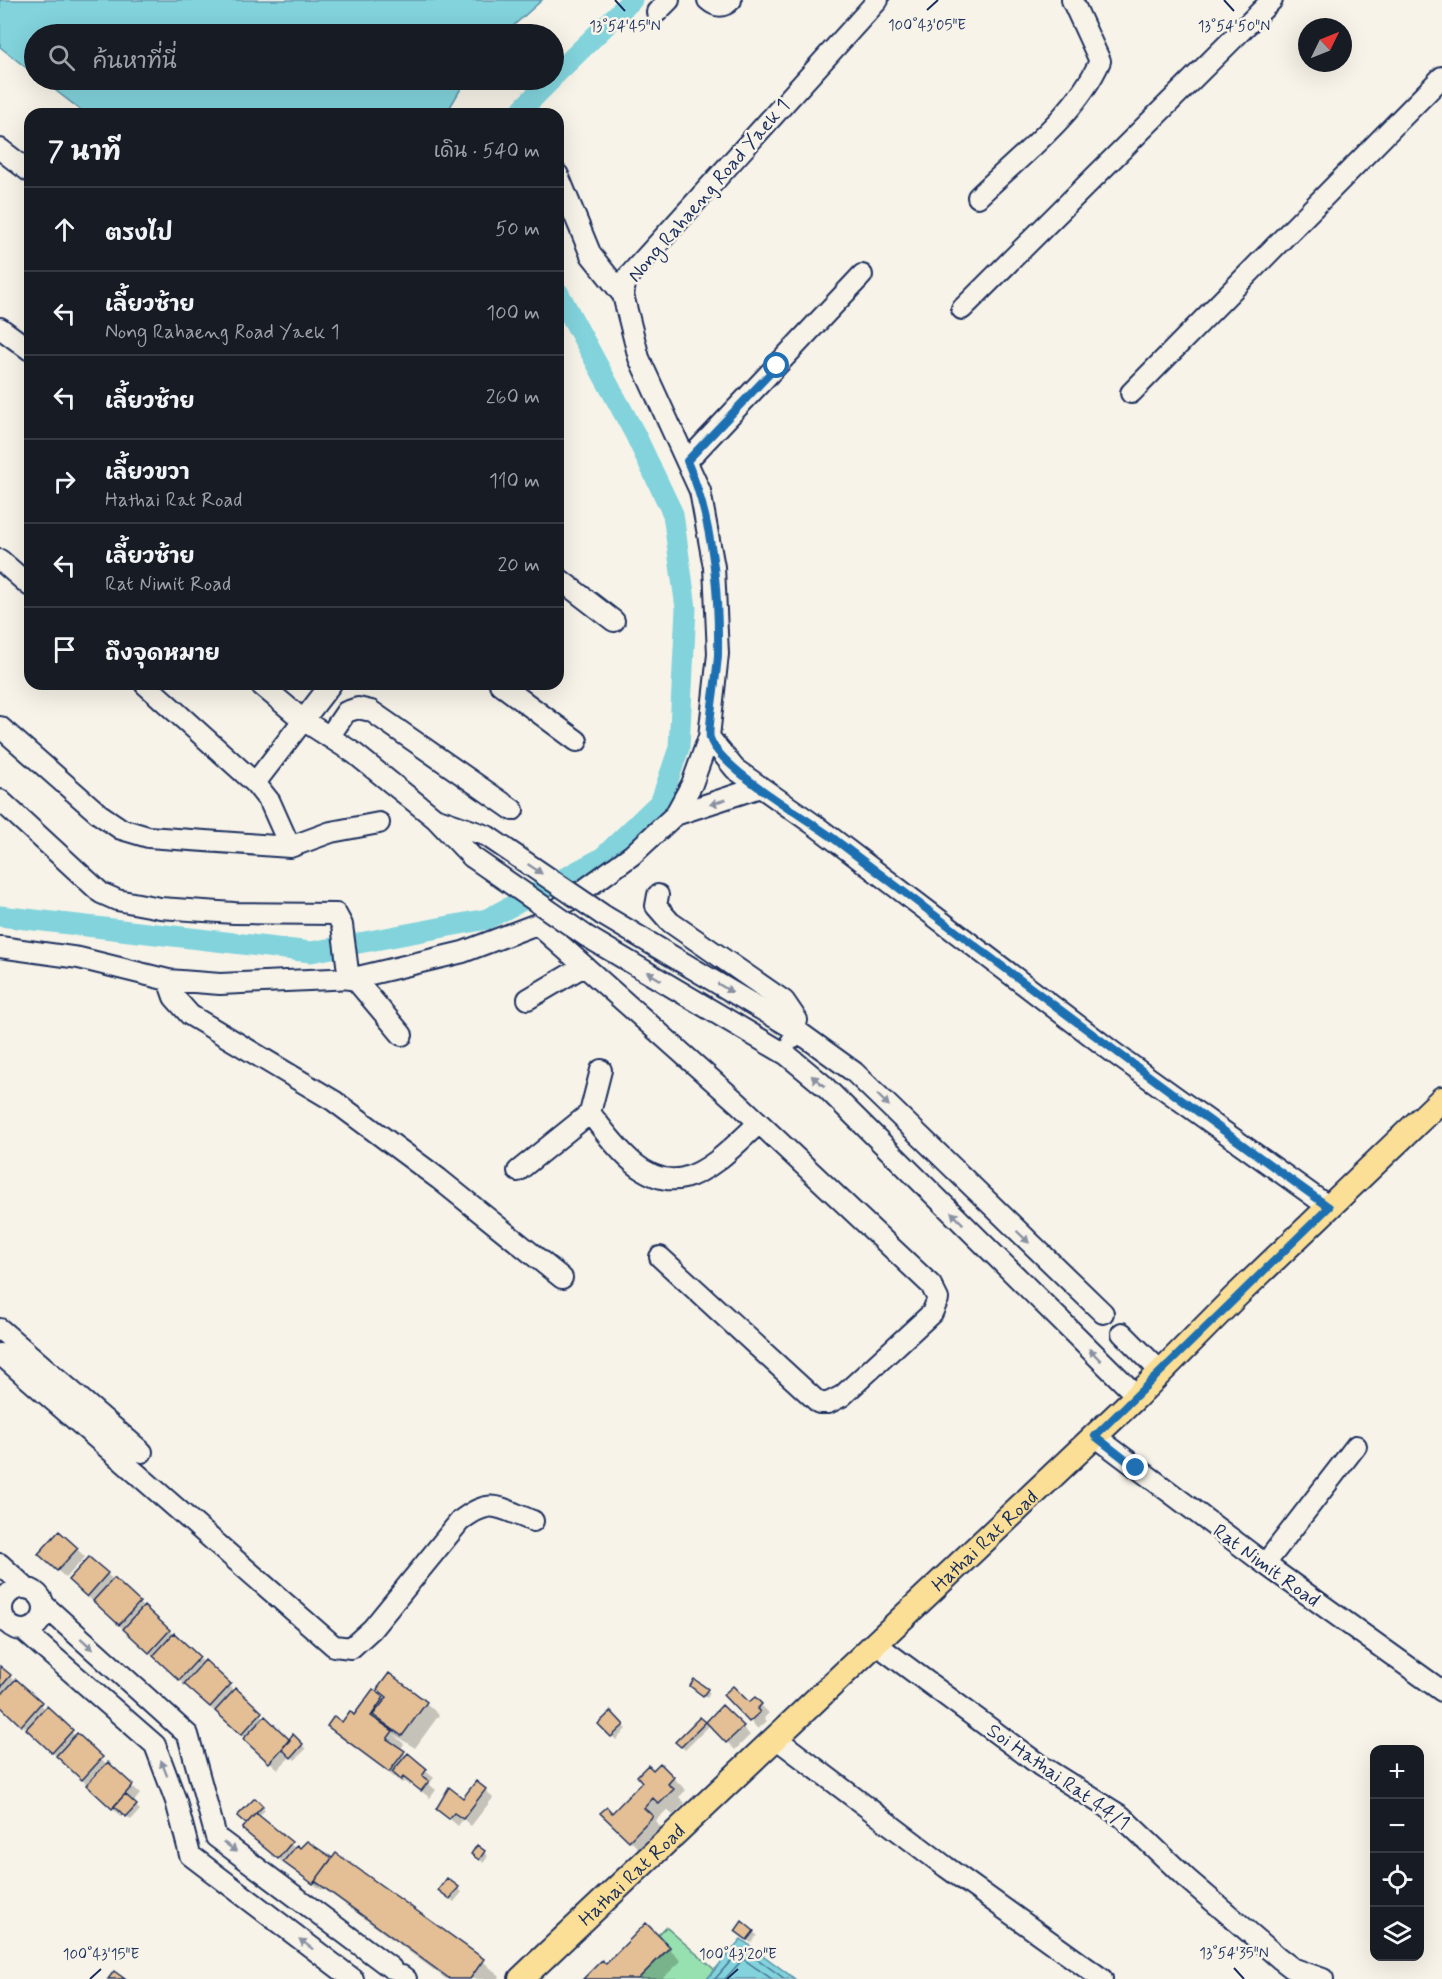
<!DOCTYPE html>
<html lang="th">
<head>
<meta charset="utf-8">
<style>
	:root { --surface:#171b24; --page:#20242c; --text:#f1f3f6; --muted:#9ea1a6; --line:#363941 }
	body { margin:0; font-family:Mynerve,"Playpen Sans Thai",sans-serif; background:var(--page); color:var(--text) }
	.controls { position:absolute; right:18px; bottom:18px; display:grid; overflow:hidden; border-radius:12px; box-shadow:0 6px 24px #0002 }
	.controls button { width:54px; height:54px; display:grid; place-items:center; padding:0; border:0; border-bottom:2px solid var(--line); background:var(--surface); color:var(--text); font:30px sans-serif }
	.compass { position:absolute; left:1298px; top:18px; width:54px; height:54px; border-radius:50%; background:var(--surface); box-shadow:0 6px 24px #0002; rotate:47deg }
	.stop { position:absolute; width:18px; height:18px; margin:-14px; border:4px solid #1f6fb2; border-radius:50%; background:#fff }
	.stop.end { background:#1f6fb2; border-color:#fff; box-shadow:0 2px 6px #0008 }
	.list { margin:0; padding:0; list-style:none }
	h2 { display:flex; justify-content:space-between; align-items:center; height:78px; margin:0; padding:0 24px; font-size:26px }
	h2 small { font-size:20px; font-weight:400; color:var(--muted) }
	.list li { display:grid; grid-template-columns:39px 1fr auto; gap:18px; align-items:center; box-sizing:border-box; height:84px; padding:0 24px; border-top:2px solid var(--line) }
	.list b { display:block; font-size:22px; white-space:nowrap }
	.list p { margin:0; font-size:20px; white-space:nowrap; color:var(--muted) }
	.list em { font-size:20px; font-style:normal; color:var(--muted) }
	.icon { flex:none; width:33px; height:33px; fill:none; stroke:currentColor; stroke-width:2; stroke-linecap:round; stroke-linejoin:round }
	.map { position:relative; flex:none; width:1442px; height:1979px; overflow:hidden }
	.search { position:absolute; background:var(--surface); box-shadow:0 6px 24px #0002; left:24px; top:24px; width:540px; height:66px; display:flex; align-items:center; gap:15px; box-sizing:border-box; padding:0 21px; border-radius:33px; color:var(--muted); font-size:22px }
	.panel { position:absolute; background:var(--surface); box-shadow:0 6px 24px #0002; left:24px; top:108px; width:540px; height:582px; border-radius:18px }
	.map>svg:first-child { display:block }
	.green { fill:#97e0af; stroke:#598886; stroke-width:1.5 }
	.water { fill:#82d3dc; stroke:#5991aa; stroke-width:1.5 }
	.shadow { fill:#0003 }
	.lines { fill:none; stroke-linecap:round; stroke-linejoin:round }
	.shore { stroke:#447190; stroke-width:1.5 }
	.canal { stroke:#82d3dc; stroke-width:21 }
	.building { fill:#e4bf95; stroke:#1b2f5e; stroke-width:1.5 }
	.minor-casing { stroke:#1b2f5e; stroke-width:24 }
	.major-casing { stroke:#1b2f5e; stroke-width:28 }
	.minor { stroke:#f7f3e8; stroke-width:20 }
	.major { stroke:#fbdf96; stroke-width:24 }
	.minor-bridge-casing { stroke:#1b2f5e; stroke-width:24; stroke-linecap:butt }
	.minor-bridge { stroke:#f7f3e8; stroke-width:20 }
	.oneway { fill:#8991a3 }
	.route { stroke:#1f6fb2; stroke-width:8 }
	.ticks { fill:none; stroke:#1b2f5e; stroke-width:2 }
	.labels { text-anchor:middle; stroke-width:5; stroke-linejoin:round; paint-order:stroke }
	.street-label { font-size:20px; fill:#1b2f5e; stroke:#f7f3e8 }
	.ticks-label { font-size:15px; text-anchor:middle; fill:#1b2f5e; stroke:#f7f3e8; stroke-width:5; stroke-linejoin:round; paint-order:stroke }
</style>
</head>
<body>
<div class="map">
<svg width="1442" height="1979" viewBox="0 0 1442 1979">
	<rect width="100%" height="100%" fill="#f7f3e8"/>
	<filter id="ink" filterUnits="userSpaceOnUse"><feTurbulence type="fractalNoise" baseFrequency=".0167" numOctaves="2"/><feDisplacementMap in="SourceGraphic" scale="12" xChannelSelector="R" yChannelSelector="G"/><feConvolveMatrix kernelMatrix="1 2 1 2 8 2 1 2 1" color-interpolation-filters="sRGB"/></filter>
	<g filter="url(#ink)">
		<path class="green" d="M666 1927 715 1970 707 1979H638L670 1948 658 1935Z"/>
		<path class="water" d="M0 0H542L504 34H34V74L0 47Z
			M42 80H466L446 114H86Z
			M741 1939 795 1979H707Z"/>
		<path class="shadow" d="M77 1549 85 1557 66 1578 48 1562Z
			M107 1574 290 1741 293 1736 306 1749 295 1760 291 1756 278 1769 78 1588Z
			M0 1668 140 1794 133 1803 140 1810 131 1820 123 1813 121 1816 0 1704Z
			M379 1689 426 1703 439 1715 415 1748 393 1734 404 1744 400 1750 434 1778 429 1784 436 1790 430 1798 412 1784 410 1786 404 1781 402 1783 341 1738 329 1726 342 1724 354 1717 373 1691 386 1701 388 1698Z
			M695 1690H707L710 1693 707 1698Z
			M725 1695 749 1704 755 1699 769 1713 764 1718 767 1721 758 1729Z
			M722 1707 750 1735 735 1750 710 1725 685 1750 677 1742 700 1719 706 1724Z
			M611 1714 626 1729 616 1740 600 1724Z
			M660 1765 686 1790 679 1797 685 1803 673 1815 667 1810 655 1821 664 1830 642 1852 602 1813 612 1815Z
			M450 1789 464 1800 485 1790 493 1798 471 1826 463 1819 458 1826 438 1809Z
			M255 1800 265 1810 259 1817 296 1849 301 1850 307 1843 332 1860 336 1855 483 1961 500 1977 498 1979H446L323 1888 322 1890 287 1866 252 1837 248 1824 239 1816Z
			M477 1847 488 1856 483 1862 476 1857Z
			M448 1880 462 1892 454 1902 443 1893Z
			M646 1926 681 1961 662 1979H585L606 1966Z
			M753 1932 757 1935 751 1943 740 1935Z"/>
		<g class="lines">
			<path class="shore" d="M715 1979 742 1948 785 1979
				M725 1979 743 1959 772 1979"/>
			<path class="canal" d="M554 76 632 0
				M522 114 523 108 551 80
				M0 916 311 952 487 919 602 858 661 801 679 748 686 608 673 514 635 434 558 292"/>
		</g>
		<path class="building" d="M59 1531 78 1548 57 1571 38 1554Z
			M89 1557 108 1573 87 1597 68 1580Z
			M114 1578 140 1602 119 1625 93 1601Z
			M144 1606 170 1630 149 1653 123 1629Z
			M174 1633 200 1657 179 1680 153 1656Z
			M205 1660 231 1684 210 1707 184 1684Z
			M0 1666 11 1675 0 1688Z
			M389 1673 427 1702 402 1736 373 1715 387 1697 377 1689Z
			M16 1679 42 1702 21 1726 0 1706V1696Z
			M694 1679 708 1689 703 1696 690 1686Z
			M733 1686 749 1702 755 1697 762 1704 757 1709 760 1712 749 1722 723 1695Z
			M236 1688 262 1712 241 1735 215 1711Z
			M373 1689 384 1697 371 1716 393 1731 387 1739 405 1751 389 1772 327 1726 334 1716 342 1722 350 1711 354 1715Z
			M722 1705 744 1726 726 1743 706 1722Z
			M47 1706 73 1730 52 1753 26 1729Z
			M611 1711 624 1725 611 1737 598 1724Z
			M265 1716 290 1740 269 1763 243 1739Z
			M700 1717 706 1722 681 1747 675 1742Z
			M77 1733 103 1757 82 1780 56 1756Z
			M293 1734 303 1744 291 1758 282 1749Z
			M408 1753 427 1769 422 1776 429 1781 421 1791 403 1777 401 1780 392 1772Z
			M108 1762 133 1785 112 1809 86 1785Z
			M660 1763 674 1777 668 1784 674 1789 659 1804 653 1798 644 1808 653 1816 629 1841 600 1813 607 1807 612 1813 642 1782 637 1776 648 1765 653 1770Z
			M476 1781 486 1789 463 1819 454 1813 449 1819 436 1809 449 1787 463 1798Z
			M125 1794 137 1805 126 1817 114 1806Z
			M255 1798 263 1806 246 1824 237 1816Z
			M256 1813 292 1842 278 1859 242 1829Z
			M307 1841 332 1858 313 1884 283 1862 297 1845 300 1848Z
			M477 1845 485 1851 479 1860 471 1854Z
			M336 1853 484 1959 470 1979H450L315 1881Z
			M447 1878 459 1887 450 1899 438 1890Z
			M742 1921 754 1931 747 1940 735 1931Z
			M646 1923 670 1947 638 1979H583L602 1960 606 1964Z
			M114 1971 125 1979H108Z"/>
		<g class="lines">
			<defs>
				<path id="minor" d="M708 0C716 7 723 8 731 0
					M657 12 669 0
					M0 149 30 172
					M558 175 591 255 623 295
					M978 197C1019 157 1077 114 1100 61L1072 0
					M962 309 1272 0
					M0 328 30 350
					M1131 393 1442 77
					M687 461 862 275
					M0 560 30 586
					M558 578 614 621
					M260 684 303 720 354 753 436 819 472 857
					M500 684 577 741
					M0 727 99 814 121 829 148 837 290 847 270 802 255 783 145 684
					M329 737 346 712 358 708 371 711 513 810
					M709 737 735 769 816 826 1114 1053 1329 1207
					M255 783 331 684
					M0 800 101 893 117 900 160 908 234 913 336 914 342 925 349 979
					M675 815 760 787
					M438 819 487 836
					M290 847 331 832 379 823
					M658 895 656 906 670 922 784 1001 797 1020 793 1038
					M603 915 796 1030 854 1072 1103 1313
					M537 924 738 1103 931 1285 938 1299 932 1313 842 1396 828 1403H819L660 1257
					M586 936 787 1055 822 1084 1137 1396
					M0 947 79 958 168 980 220 984 354 978 463 952 537 924 632 855 675 815 692 784 709 737 718 654 714 567 700 491 639 358 623 295 626 279 878 0
					M354 978 402 1035
					M168 980 174 997 190 1015 334 1101 439 1179 562 1278
					M528 999 584 966
					M590 1113 601 1070
					M518 1171 590 1113C611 1140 643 1188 684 1178 712 1171 738 1142 759 1123
					M0 1329 142 1452
					M1122 1333 1160 1371
					M0 1354 334 1646 351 1648 372 1629 460 1521C492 1496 499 1508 533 1521
					M1095 1436 1265 1564 1442 1691
					M0 1564 26 1588
					M1265 1564 1356 1446
					M2 1609a21 21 0 1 1 42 0a21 21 0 1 1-42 0Z
					M44 1605 188 1735 216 1837 391 1968
					M23 1630 155 1745 176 1801 190 1855 353 1979
					M876 1644 1041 1766 1121 1816 1186 1878 1279 1958 1292 1968 1323 1979
					M777 1739 946 1867 1102 1979
					M402 1976 406 1979"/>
				<g id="major">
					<path id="s1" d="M521 1979 1137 1396 1234 1298 1442 1099"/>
				</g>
			</defs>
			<use href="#minor" class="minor-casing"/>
			<use href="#major" class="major-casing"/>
			<use href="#minor" class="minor"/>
			<use href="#major" class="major"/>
			<defs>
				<path id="minor-bridge" d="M487 836 603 915
					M472 857 586 936"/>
			</defs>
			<use href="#minor-bridge" class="minor-bridge-casing"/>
			<use href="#minor-bridge" class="minor-bridge"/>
		</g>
		<defs><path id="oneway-solid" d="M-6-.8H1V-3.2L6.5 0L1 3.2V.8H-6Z" transform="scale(1.5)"/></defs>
		<g class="oneway">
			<use href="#oneway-solid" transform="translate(718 802) rotate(162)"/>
			<use href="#oneway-solid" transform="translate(535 869) rotate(34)"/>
			<use href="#oneway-solid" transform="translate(654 976) rotate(-149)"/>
			<use href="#oneway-solid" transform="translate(725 988) rotate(31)"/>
			<use href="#oneway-solid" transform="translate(818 1081) rotate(-140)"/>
			<use href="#oneway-solid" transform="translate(883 1100) rotate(44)"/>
			<use href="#oneway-solid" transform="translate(957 1218) rotate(-135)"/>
			<use href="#oneway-solid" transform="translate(1023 1237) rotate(44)"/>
			<use href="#oneway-solid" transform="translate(1095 1355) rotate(-135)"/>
			<use href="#oneway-solid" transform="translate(87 1644) rotate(42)"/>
			<use href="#oneway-solid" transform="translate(164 1768) rotate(-111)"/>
			<use href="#oneway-solid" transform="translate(230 1847) rotate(37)"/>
			<use href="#oneway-solid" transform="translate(306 1944) rotate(-143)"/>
		</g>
	</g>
	<g class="lines" filter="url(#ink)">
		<path class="route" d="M777 366 687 461C713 520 719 589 718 654 718 669 707 730 710 738 720 769 805 817 833 838 997 963 1161 1087 1329 1207L1095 1436 1136 1468"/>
	</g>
	<path class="ticks" d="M615 0 625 11M1224 0 1234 11M927 10 938 0M1234 1968 1244 1979M90 1979 101 1969M727 1979 738 1969"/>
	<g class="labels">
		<g class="street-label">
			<text transform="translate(708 190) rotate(-49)" y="7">Nong Rahaeng Road Yaek 1</text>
			<text dy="7" stroke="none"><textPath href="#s1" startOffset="638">Hathai Rat Road</textPath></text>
			<text transform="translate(1267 1565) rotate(36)" y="7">Rat Nimit Road</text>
			<text transform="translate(1059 1776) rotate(35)" y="7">Soi Hathai Rat 44/1</text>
			<text dy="7" stroke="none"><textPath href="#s1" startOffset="152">Hathai Rat Road</textPath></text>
		</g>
	</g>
	<g class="ticks-label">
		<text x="927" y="30">100°43'05"E</text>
		<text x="625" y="31">13°54'45"N</text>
		<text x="1234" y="31">13°54'50"N</text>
		<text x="1234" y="1958">13°54'35"N</text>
		<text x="101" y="1959">100°43'15"E</text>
		<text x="738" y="1959">100°43'20"E</text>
	</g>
</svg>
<div class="controls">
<button>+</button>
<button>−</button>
<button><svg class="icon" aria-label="locate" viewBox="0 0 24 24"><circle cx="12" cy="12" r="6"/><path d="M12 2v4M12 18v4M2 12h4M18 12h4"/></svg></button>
<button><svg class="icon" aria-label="layers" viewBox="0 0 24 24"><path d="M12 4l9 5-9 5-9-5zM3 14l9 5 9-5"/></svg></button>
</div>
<svg class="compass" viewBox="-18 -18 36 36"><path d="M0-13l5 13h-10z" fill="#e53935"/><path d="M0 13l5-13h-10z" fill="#9ea1a6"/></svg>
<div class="stop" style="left:777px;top:366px"></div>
<div class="stop end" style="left:1136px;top:1468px"></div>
<div class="search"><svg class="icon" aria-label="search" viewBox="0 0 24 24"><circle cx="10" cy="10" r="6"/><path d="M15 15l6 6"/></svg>ค้นหาที่นี่</div>
<section class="panel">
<h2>7 นาที<small>เดิน · 540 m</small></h2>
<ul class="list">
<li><svg class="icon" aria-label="ahead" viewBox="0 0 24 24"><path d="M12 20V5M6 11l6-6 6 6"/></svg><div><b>ตรงไป</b></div><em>50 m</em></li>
<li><svg class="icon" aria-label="left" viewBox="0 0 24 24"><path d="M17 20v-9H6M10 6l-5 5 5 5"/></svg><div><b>เลี้ยวซ้าย</b><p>Nong Rahaeng Road Yaek 1</p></div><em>100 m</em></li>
<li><svg class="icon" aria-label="left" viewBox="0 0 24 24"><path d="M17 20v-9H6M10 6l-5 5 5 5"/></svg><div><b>เลี้ยวซ้าย</b></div><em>260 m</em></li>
<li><svg class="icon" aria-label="right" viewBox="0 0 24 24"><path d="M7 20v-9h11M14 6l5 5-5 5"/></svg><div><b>เลี้ยวขวา</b><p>Hathai Rat Road</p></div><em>110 m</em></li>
<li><svg class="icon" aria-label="left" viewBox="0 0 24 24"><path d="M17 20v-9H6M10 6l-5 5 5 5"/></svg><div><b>เลี้ยวซ้าย</b><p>Rat Nimit Road</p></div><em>20 m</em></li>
<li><svg class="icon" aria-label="arrive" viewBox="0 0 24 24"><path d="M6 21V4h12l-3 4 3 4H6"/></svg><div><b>ถึงจุดหมาย</b></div></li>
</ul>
</section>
</div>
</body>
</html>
